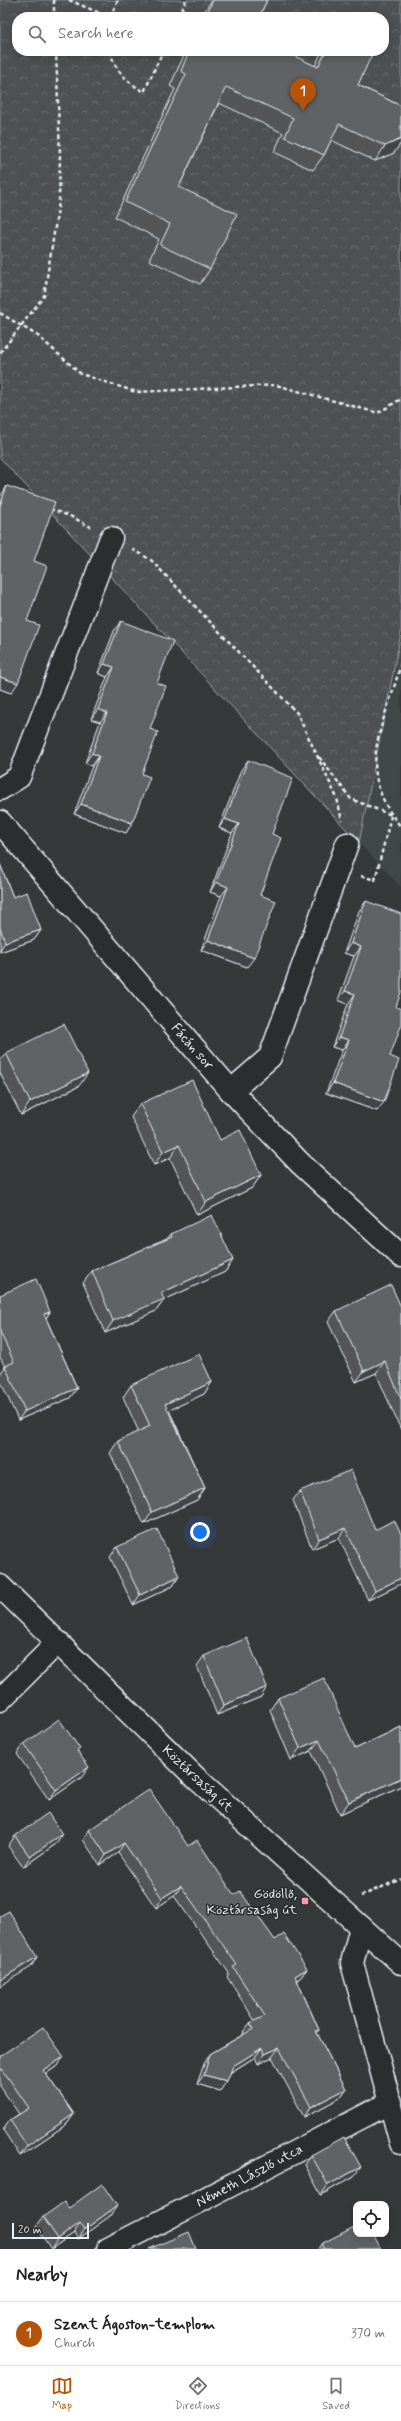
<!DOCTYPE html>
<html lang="en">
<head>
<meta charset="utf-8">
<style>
	:root { --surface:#fff; --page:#f2f2f2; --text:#202124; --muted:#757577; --line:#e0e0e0; --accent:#b45309 }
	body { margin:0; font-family:Mynerve,sans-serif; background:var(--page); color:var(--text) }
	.controls { position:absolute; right:12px; bottom:12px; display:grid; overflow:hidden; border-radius:8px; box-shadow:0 2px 10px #0003 }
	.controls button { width:36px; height:36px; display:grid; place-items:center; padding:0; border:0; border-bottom:1px solid var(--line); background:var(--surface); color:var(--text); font:20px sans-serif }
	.scale { position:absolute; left:12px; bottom:10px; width:77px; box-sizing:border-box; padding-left:4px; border:2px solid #e8f1f8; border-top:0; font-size:11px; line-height:14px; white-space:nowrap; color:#e8f1f8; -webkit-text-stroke:3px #2a2d2e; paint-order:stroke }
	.you { position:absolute; left:200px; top:1532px; width:14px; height:14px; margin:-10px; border:3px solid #fff; border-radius:50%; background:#1a73e8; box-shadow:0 0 0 6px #1a73e833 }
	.badge { display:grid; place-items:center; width:26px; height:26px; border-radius:50%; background:var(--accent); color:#fff; font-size:13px; font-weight:700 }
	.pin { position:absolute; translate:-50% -33px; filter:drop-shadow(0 1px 2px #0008) }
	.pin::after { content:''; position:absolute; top:21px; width:14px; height:12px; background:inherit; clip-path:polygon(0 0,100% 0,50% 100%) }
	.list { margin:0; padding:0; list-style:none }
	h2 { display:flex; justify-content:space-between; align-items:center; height:52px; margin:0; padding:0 16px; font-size:17px }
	h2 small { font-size:13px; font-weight:400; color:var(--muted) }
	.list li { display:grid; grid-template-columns:26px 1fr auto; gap:12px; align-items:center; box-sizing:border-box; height:64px; padding:0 16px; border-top:1px solid var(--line) }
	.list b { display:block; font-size:15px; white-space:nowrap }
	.list p { margin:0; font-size:13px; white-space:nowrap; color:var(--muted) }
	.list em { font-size:13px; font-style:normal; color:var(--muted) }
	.icon { flex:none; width:22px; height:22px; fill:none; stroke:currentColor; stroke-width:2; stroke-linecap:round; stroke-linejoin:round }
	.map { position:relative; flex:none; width:401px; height:2249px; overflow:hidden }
	.search { position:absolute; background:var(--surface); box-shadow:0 2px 10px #0003; left:12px; right:12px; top:12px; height:44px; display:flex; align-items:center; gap:10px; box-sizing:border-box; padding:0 14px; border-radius:16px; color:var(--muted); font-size:15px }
	.sheet { height:116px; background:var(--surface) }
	nav { display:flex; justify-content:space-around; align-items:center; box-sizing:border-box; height:56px; border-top:1px solid var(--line); background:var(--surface); font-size:11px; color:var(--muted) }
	nav a { display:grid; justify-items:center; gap:2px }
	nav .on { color:var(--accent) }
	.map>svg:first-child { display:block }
	.built { fill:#424647 }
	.forest { fill:url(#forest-crowns); stroke:#9aa1a5; fill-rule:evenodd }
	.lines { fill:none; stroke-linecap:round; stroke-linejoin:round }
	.minor-casing { stroke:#e8f1f8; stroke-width:25 }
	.major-casing { stroke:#e8f1f8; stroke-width:25 }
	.path { stroke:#e8f1f8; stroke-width:2.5; stroke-dasharray:4 3; stroke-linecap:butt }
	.minor { stroke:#2a2d2e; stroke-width:22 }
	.major { stroke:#2a2d2e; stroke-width:22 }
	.wall { fill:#525557; stroke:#e8f1f8 }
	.shaded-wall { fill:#424547; stroke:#e8f1f8 }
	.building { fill:#5f6365; stroke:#e8f1f8 }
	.poi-dot { fill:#ff9aa2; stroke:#2a2d2e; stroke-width:1.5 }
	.labels { text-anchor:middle; stroke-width:3; stroke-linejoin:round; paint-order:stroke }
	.street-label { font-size:14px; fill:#e8f1f8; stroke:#2a2d2e }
	.poi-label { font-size:14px; fill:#e8f1f8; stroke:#2a2d2e; text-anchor:end }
</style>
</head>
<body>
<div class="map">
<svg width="401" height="2249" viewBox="0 0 401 2249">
	<defs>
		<pattern id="forest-crowns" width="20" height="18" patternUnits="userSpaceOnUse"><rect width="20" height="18" fill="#4d5152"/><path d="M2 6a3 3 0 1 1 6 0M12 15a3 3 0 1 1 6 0" fill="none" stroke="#676a6c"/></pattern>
	</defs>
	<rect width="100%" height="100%" fill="#35393a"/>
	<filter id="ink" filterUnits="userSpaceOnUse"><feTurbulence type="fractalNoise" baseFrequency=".025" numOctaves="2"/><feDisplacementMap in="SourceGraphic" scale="8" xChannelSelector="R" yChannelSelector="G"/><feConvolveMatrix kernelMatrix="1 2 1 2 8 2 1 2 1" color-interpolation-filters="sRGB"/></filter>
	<g filter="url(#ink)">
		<path class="built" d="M401 633V887L359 843Z"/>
		<path class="forest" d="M0 0H401V633L359 843 0 458ZM17 17H384V51H17Z"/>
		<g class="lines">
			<defs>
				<path id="minor" d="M0 789 19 777 111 538
					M0 822 231 1091 300 1163 401 1256
					M231 1091 270 1057 347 844
					M0 1700 58 1642
					M361 1927 352 1963 401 2143
					M108 2249 391 2102"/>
				<path id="major" d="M0 1586 196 1778 401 1963"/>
			</defs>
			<use href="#minor" class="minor-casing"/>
			<use href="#major" class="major-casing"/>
			<path class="path" d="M54 0V17
				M69 0 109 17
				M110 17 118 0
				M179 17 186 0
				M110 51C115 71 127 82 144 92L163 51
				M0 313 38 336 81 374 136 392 276 385 378 413 401 399
				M0 353 44 296 59 202 60 155 56 51
				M50 509 70 516 91 527
				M132 549 151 560 297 713 337 798 342 821
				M401 663C385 727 352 767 401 827
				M319 757 351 799 391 815
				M361 876 375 880 391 816
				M361 1896 401 1879"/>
			<use href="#minor" class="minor"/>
			<use href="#major" class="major"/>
		</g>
		<path class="wall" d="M212 0H267L259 17H202L206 9Z
			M186 51H283L315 66 322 51H370L358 85 401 106V143L394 153 375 161 331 140 324 155 313 170 274 152 283 133 219 103 179 187 210 269 200 284 149 260 159 239 115 217 175 89 170 86Z
			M7 486 34 561 27 621 11 693 0 689V497Z
			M121 621 157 683 150 729 132 823 126 833 74 814 92 766 85 763 100 722 91 719 107 677 98 673 114 631Z
			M248 760 272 834 260 895 247 967 201 950 221 896 210 892 232 833 219 828 241 770Z
			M0 864 13 897 41 930 34 940 0 952Z
			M366 901 396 1007 390 1056 377 1111 326 1093 342 1050 332 1047 348 1004 338 1000 354 956 344 953 359 911Z
			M6 1053 79 1086 21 1115 0 1073V1061Z
			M140 1104 220 1140 261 1175 252 1188 197 1215 170 1158 154 1165 131 1117Z
			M171 1234 233 1260 225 1272 164 1300 156 1311 105 1333 83 1283 92 1271 167 1239Z
			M0 1295 50 1312 46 1318 77 1388 70 1398 18 1420 0 1380V1374L5 1367 0 1357Z
			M401 1307V1430L376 1373 356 1382 328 1322 336 1311Z
			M212 1382 204 1394 169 1410 205 1488 197 1500 144 1524 110 1453 118 1441 139 1432 123 1397 131 1385Z
			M300 1491 375 1530 401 1584 368 1600 339 1538 312 1549 293 1500Z
			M117 1547 179 1576 173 1586 133 1605 110 1557Z
			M204 1656 261 1697 217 1715 197 1666Z
			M278 1698 355 1749 401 1727V1786L340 1814 311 1751 291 1760 270 1710Z
			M24 1744 82 1777 49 1800 17 1754Z
			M89 1830 188 1846 234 1895 275 1940 307 1969 300 1978 297 1980 319 2030 317 2033 346 2089 340 2098 304 2117 272 2057 258 2064 255 2057 230 2073 220 2091 197 2084 204 2064 210 2054 244 2034 243 2032 250 2023 255 2021 227 1977 229 1973 174 1896 156 1908 118 1853 100 1865 83 1840Z
			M15 1836 56 1844 23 1867 8 1846Z
			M0 2056 57 2066 46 2074 74 2114 67 2124 20 2156 3 2130 10 2120 19 2114 0 2086Z
			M311 2155 354 2176 321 2195 305 2165Z
			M69 2208 110 2216 78 2239 74 2233 51 2249 36 2227 43 2217Z
			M321 2244 381 2249H318Z"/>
		<path class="shaded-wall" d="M401 139V143L394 153 375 161 385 146Z
			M104 664 114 667 107 677 98 673Z
			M0 677 18 683 11 693 0 689Z
			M98 709 107 713 100 722 91 719Z
			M92 753 99 756 92 766 85 763Z
			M81 804 132 823 126 833 74 814Z
			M225 819 239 824 232 833 219 828Z
			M216 882 228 887 221 896 210 892Z
			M41 930 34 940 0 952V950L5 942Z
			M208 940 254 958 247 967 201 950Z
			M351 943 361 947 354 956 344 953Z
			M345 991 355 994 348 1004 338 1000Z
			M339 1037 349 1040 342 1050 332 1047Z
			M88 1073 79 1086 21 1115 30 1102Z
			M333 1083 384 1102 377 1111 326 1093Z
			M179 1145 170 1158 154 1165 163 1152Z
			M261 1175 252 1188 197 1215 206 1202Z
			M233 1260 225 1272 164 1300 156 1311 105 1333 113 1321 161 1293Z
			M50 1312 43 1322 44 1314Z
			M385 1361 376 1373 356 1382 364 1371Z
			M212 1382 204 1394 157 1416 165 1404Z
			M77 1388 70 1398 18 1420 25 1411Z
			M205 1488 197 1500 144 1524 152 1512Z
			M345 1528 339 1538 312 1549 319 1539Z
			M179 1576 173 1586 133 1605 140 1595Z
			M401 1578V1584L368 1600 375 1591Z
			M267 1687 261 1697 217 1715 224 1705Z
			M319 1740 311 1751 291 1760 300 1748Z
			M89 1767 82 1777 49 1800 56 1790Z
			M401 1778V1786L340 1814 349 1802Z
			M62 1834 56 1844 23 1867 30 1857Z
			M124 1843 118 1853 100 1865 106 1855Z
			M181 1886 174 1896 156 1908 162 1898Z
			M37 1957 31 1967 0 1986V1980Z
			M307 1969 300 1978 288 1986 295 1976Z
			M262 2048 255 2057 226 2075 233 2066Z
			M279 2048 272 2057 258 2064 265 2054Z
			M64 2057 57 2066 37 2080 43 2070Z
			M204 2075 227 2081 220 2091 197 2084Z
			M346 2089 340 2098 304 2117 311 2107Z
			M74 2114 67 2124 20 2156 27 2146Z
			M361 2167 354 2176 321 2195 328 2185Z
			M117 2206 110 2216 78 2239 85 2229Z
			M80 2223 74 2233 51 2249 58 2239Z"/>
		<path class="building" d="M213 0H267L259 17H205Z
			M189 51H283L318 67 326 51H370L373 52 358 85 401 106V139L385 146 339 124 324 155 285 137 293 118 226 87 179 187 237 214 210 269 160 245 170 224 125 202 186 74 181 71Z
			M7 486 55 502 34 561 47 566 27 621 39 625 18 683 0 677V506Z
			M121 621 173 641 157 683 166 686 150 729 158 732 142 774 150 777 132 823 81 804 99 756 92 753 107 713 98 709 114 667 104 664Z
			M248 760 293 778 272 834 281 838 260 895 276 901 254 958 208 940 228 887 216 882 239 824 225 819Z
			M0 864 13 897 27 892 41 930 5 942 0 928Z
			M366 901 401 914V992L396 1007 401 1009V1026L390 1056 399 1060 384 1102 333 1083 349 1040 339 1037 355 994 345 991 361 947 351 943Z
			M64 1024 88 1073 30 1102 6 1053Z
			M192 1080 220 1140 240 1130 261 1175 206 1202 179 1145 163 1152 140 1104Z
			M212 1215 233 1260 161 1293 164 1299 113 1321 92 1271 172 1237 171 1234Z
			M36 1279 50 1312 44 1314 77 1388 25 1411 5 1366 14 1362 0 1332V1295Z
			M391 1285 401 1307V1399L385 1361 364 1371 336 1311Z
			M199 1354 212 1382 165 1404 205 1488 152 1512 118 1441 150 1426 131 1385Z
			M351 1470 375 1530 394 1520 401 1534V1578L375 1591 345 1528 319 1539 300 1491Z
			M157 1529 179 1576 140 1595 117 1547Z
			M247 1638 267 1687 224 1705 204 1656Z
			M324 1678 355 1749 401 1727V1778L349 1802 319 1740 300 1748 278 1698Z
			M59 1719 80 1749 77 1751 89 1767 56 1790 24 1744Z
			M149 1789 188 1846 197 1840 234 1895 240 1891 275 1940 284 1934 307 1969 295 1976 319 2030 316 2031 346 2089 311 2107 279 2048 265 2054 262 2048 233 2066 227 2081 204 2075 210 2054 253 2029 250 2023 265 2016 233 1967 237 1965 181 1886 162 1898 124 1843 106 1855 89 1830Z
			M48 1813 62 1834 30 1857 15 1836Z
			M9 1911 37 1957 0 1980V1916Z
			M43 2027 64 2057 43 2070 74 2114 27 2146 10 2120 29 2108 0 2066V2056Z
			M344 2137 361 2167 328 2185 311 2155Z
			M102 2184 117 2206 85 2229 80 2223 58 2239 43 2217 64 2202 69 2208Z
			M356 2226V2234H373L381 2249H324L321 2244Z
			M189 2232 196 2249H149Z"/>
	</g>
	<rect class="poi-dot" x="301" y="1897" width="8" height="8" rx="2"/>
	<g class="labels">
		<g class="street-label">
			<text transform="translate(193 1046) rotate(49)" y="5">Fácán sor</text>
			<text transform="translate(198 1778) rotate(43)" y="5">Köztársaság út</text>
			<text transform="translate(249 2175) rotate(-28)" y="5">Németh László utca</text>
		</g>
		<g class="poi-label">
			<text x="297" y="1898">Gödöllő,<tspan x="297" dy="16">Köztársaság út</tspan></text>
		</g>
	</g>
</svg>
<div class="controls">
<button><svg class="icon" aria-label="locate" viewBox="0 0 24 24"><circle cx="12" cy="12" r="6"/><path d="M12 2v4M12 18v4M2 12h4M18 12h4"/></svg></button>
</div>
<div class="scale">20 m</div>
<div class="you"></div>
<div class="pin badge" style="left:303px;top:111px">1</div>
<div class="search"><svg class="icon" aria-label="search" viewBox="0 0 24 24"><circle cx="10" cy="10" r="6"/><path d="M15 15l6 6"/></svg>Search here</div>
</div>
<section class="sheet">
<h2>Nearby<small></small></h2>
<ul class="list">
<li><span class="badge">1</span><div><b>Szent Ágoston-templom</b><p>Church</p></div><em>370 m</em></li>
</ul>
</section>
<nav>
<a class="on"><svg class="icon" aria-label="map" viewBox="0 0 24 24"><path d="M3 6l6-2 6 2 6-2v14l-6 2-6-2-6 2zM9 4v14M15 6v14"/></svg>Map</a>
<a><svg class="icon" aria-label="directions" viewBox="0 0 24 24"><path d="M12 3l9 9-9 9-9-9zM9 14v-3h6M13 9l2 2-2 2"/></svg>Directions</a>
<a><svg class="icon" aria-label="saved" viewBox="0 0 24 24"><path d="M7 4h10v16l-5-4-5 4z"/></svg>Saved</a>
</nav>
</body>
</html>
